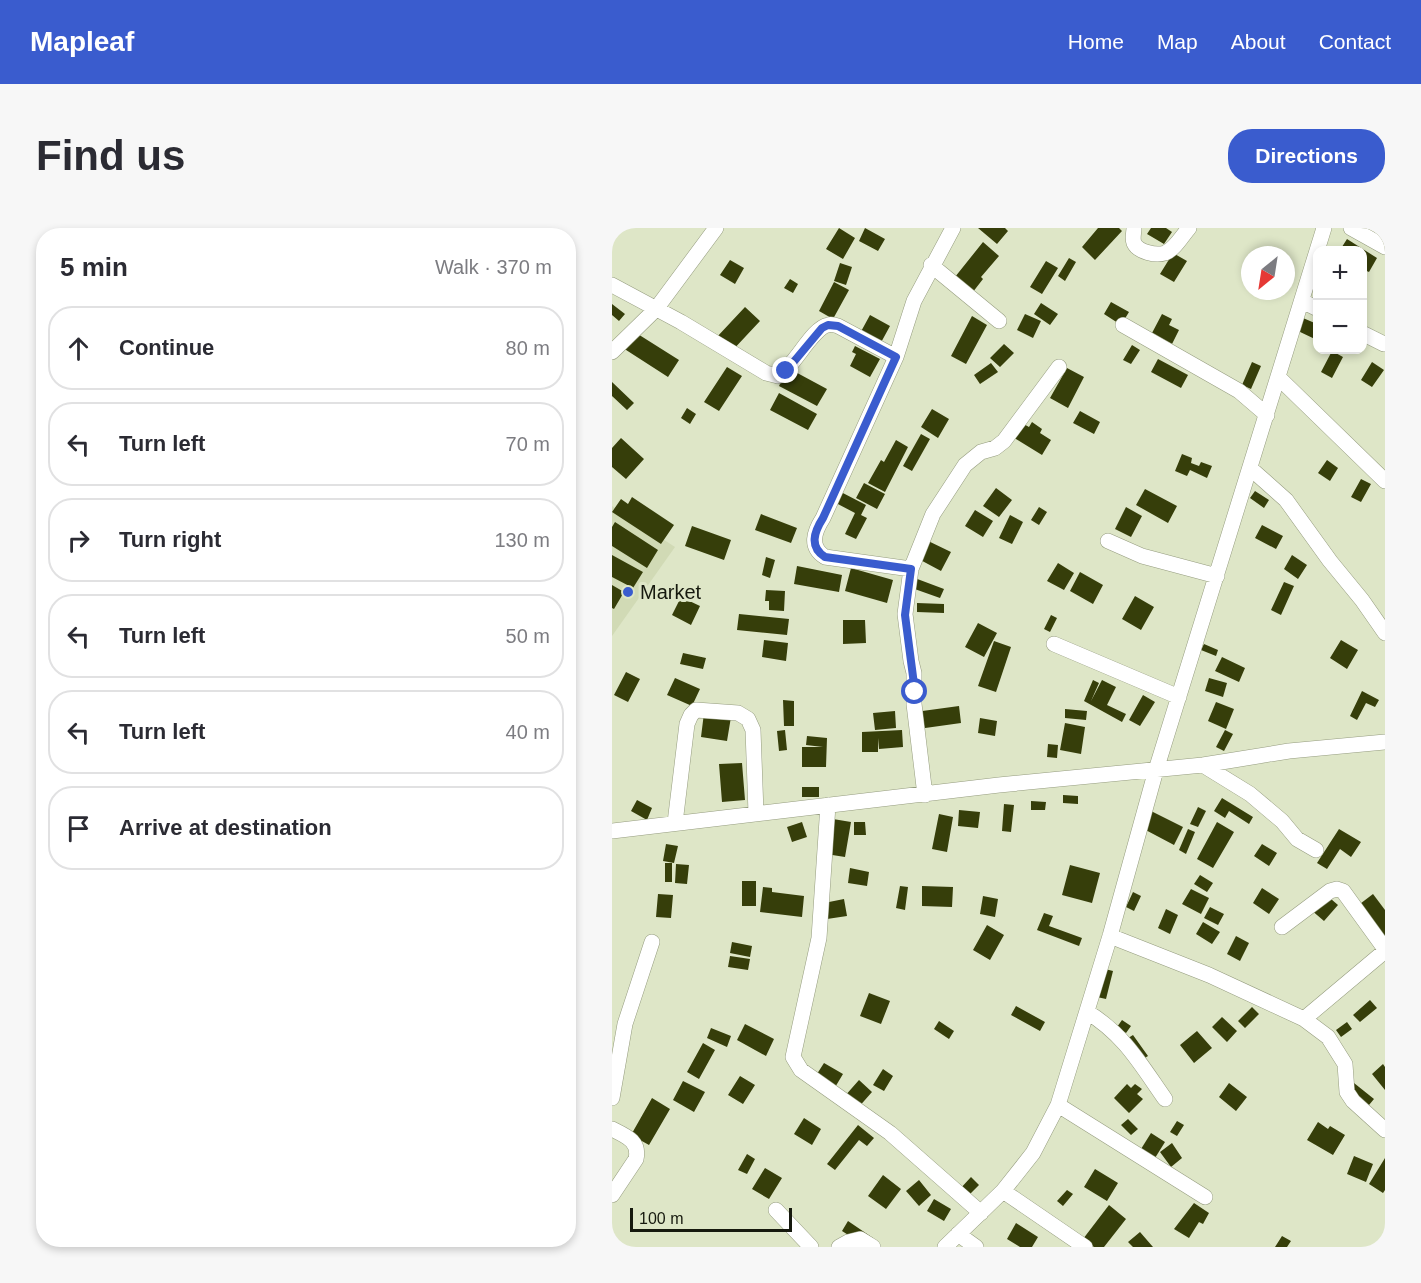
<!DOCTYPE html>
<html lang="en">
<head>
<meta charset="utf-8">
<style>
	:root { --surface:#fff; --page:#f7f7f7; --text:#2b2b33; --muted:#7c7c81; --line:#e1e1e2; --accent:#3a5cce }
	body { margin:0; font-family:Arial,sans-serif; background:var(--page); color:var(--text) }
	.controls { position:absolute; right:18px; top:18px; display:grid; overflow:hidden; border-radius:12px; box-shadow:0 3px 9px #0003 }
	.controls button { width:54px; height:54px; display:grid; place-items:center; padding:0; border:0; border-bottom:2px solid var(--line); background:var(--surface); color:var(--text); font:30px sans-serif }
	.compass { position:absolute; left:629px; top:18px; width:54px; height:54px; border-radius:50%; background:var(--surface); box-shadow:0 3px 9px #0003; rotate:210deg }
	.scale { position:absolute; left:18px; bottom:15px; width:162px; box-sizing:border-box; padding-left:6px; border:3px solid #16190e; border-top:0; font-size:16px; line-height:21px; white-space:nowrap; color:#16190e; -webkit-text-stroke:4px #dee6c7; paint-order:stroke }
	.stop { position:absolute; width:18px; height:18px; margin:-14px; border:4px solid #3a5cce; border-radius:50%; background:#fff }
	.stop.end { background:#3a5cce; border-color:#fff; box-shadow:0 2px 6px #0008 }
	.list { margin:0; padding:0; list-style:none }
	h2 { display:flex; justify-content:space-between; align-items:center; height:78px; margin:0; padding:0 24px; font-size:26px }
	h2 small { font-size:20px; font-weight:400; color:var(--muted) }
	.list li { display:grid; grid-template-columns:39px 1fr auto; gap:18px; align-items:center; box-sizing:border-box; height:84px; margin:0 12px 12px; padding:0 12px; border:2px solid var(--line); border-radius:24px }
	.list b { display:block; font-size:22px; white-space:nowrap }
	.list em { font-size:20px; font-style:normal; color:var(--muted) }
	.icon { flex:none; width:33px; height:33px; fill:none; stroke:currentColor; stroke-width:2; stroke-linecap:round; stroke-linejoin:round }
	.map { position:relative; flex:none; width:773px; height:1019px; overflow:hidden; border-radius:24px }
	header { display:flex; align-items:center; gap:36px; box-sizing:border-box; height:84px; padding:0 30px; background:var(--accent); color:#fff }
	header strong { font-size:28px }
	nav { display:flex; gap:33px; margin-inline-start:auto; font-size:21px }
	.intro { display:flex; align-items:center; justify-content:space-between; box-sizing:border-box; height:144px; padding:0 36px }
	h1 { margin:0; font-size:42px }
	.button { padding:15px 27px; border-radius:24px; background:var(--accent); color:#fff; font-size:21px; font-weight:700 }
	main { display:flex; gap:36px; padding:0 36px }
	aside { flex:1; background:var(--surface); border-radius:24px; box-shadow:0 3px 9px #0003 }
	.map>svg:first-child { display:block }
	.built { fill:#d1dab5 }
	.building { fill:#363e0a }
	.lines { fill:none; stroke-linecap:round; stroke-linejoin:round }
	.minor-casing { stroke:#959c7f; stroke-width:16 }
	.minor { stroke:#fff; stroke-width:15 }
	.route { stroke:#3a5cce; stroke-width:8 }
	.poi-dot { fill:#3a5cce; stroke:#dee6c7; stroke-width:2 }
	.labels { text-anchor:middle; stroke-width:6; stroke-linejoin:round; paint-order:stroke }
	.poi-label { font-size:20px; fill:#16190e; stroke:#dee6c7; text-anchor:start }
</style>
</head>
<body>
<header>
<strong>Mapleaf</strong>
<nav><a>Home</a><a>Map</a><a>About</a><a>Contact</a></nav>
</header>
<div class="intro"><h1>Find us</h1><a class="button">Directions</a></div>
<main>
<aside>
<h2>5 min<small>Walk · 370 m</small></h2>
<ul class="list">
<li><svg class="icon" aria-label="ahead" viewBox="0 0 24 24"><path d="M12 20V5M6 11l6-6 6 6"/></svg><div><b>Continue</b></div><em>80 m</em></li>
<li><svg class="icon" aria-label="left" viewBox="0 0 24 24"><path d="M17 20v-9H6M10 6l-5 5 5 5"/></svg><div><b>Turn left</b></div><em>70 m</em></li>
<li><svg class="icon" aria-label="right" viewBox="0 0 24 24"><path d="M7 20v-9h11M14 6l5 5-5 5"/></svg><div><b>Turn right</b></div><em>130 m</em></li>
<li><svg class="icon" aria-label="left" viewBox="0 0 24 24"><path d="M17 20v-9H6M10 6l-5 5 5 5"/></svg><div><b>Turn left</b></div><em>50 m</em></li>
<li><svg class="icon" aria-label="left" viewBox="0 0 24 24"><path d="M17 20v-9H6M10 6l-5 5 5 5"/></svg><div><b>Turn left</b></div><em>40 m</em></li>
<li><svg class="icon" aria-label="arrive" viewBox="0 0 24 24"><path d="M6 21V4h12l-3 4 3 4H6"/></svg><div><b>Arrive at destination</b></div></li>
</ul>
</aside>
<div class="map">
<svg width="773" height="1019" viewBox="0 0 773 1019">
	<rect width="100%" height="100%" fill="#dee6c7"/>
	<path class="built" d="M0 278 63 319 0 408Z"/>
	<path class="building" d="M227 0 243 10 231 31 214 21Z
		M253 0 273 11 266 23 247 13Z
		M366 0H393L396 3 385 16Z
		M486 0H507L510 3 483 32 470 19Z
		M539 0H554L560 4 552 16 535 6Z
		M735 11 765 30 757 44 750 41V22H728Z
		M371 14 387 28 369 49 371 51 357 69 339 54Z
		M561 25 575 33 562 54 548 46Z
		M457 30 464 34 453 53 446 48Z
		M118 32 132 40 123 56 108 47Z
		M434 33 446 40 430 66 418 59Z
		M228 35 240 39 234 57 222 53Z
		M178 51 186 56 181 65 172 60Z
		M222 54 237 62 221 91 207 83Z
		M499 74 517 84 509 97 492 86Z
		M429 75 446 86 438 97 422 86Z
		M0 76 13 86 7 93 0 87Z
		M133 79 148 93 119 124 104 110Z
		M413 86 429 93 421 110 405 102Z
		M550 86 560 91 557 97 567 102 560 116 540 105Z
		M258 87 278 98 266 120 246 109Z
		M360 88 375 97 354 136 339 128Z
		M691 90 705 96V112L686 103Z
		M21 103 67 132 56 149 11 120Z
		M392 116 402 125 388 139 378 130Z
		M520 117 528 122 519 136 511 132Z
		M243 118 268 131 258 149 238 138 244 126 240 124Z
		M720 123 731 129 720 150 709 144Z
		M546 131 576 147 569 160 539 144Z
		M640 134 649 138 639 161 630 157Z
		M760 134 772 142 760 159 749 152Z
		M379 135 386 144 368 156 362 147Z
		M115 139 130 148 107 183 92 174Z
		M176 140 215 161 205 178 167 158Z
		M455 140 472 149 456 180 438 170Z
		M0 154 22 175 15 182 0 168Z
		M167 165 205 186 196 202 158 182Z
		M75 180 84 186 78 196 69 190Z
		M320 181 337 191 326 210 309 199Z
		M468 183 488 194 482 206 461 195Z
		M408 194 417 199 420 194 430 201 428 205 439 212 430 227 399 208Z
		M309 206 318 211 300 243 291 238Z
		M9 210 32 231 14 251 0 239V220Z
		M284 212 296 219 273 264 256 255 269 232 272 234Z
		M570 226 580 230 579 235 587 238 589 234 600 238 595 250 578 242 575 248 563 243Z
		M715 232 726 240 718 253 706 245Z
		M749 251 759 256 749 274 739 269Z
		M252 255 273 266 265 281 244 270Z
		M384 260 400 272 387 289 371 278Z
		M533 261 565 278 556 295 524 277Z
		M227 263 254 277 249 287 255 290 244 311 233 306 243 285 222 274Z
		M643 263 657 272 652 280 638 270Z
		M20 269 62 297 49 316 0 284 9 271 16 276Z
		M427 279 435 284 427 297 419 292Z
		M514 279 530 288 519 309 503 301Z
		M363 282 381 293 371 309 353 298Z
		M149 286 185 300 179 315 143 302Z
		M398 287 411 294 400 316 387 310Z
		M3 294 46 322 35 340 0 318V299Z
		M650 297 671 308 664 321 643 310Z
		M80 298 119 312 112 332 73 318Z
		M310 310 339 324 329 343 301 328Z
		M0 327 31 344 21 360 0 349Z
		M680 327 695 337 686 351 672 341Z
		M154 329 163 332 158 350 150 347Z
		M446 335 462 345 452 362 435 353Z
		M185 338 230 347 227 364 182 356Z
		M239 340 281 352 275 375 233 363Z
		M468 344 491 357 481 376 458 363Z
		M300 349 332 361 328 370 297 359Z
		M672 354 682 358 669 387 659 382Z
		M0 357 12 364 2 381 0 380Z
		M154 362 173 363 172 383 157 382V373H153Z
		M523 368 542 379 529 402 510 391Z
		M69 369 88 378 79 397 60 387Z
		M305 375 332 376V385L305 384Z
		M127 386 177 391 175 407 125 402Z
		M439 387 445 390 438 404 432 401Z
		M231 392H253L254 415 231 416Z
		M366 395 385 405 372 429 353 419Z
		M152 412 176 415 174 433 150 429Z
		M729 412 746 422 735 441 718 430Z
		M382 413 399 419 384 464 366 458Z
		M592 416 606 422 604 428 589 422Z
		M71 425 94 430 91 441 68 436Z
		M610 429 633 440 627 454 603 443Z
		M14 444 28 451 16 474 2 467Z
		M63 450 88 461 80 478 55 467Z
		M597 450 615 455 611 469 593 463Z
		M481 452 487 455 479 473 490 452 504 459 495 477 514 486 510 494 472 473Z
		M750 463 767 472 763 479 754 475 745 492 738 488Z
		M531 467 543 474 528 498 517 492Z
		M171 472 182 473V498H172Z
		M604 474 622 481 614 501 596 493Z
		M347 478 349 495 306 501 303 484Z
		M453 481 475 483 474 492 453 490Z
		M283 483 284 500 263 502 261 485Z
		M92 485 119 489 115 513 89 509Z
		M368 490 385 493 383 508 366 505Z
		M453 495 473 499 469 526 448 522Z
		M173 502 175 522 167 523 165 503Z
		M290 502 291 519 267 521 266 510V524H250V504Z
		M613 502 621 506 612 523 604 519Z
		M195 508 215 510 214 539H190V519H211L194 517Z
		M436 516 446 517 445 530 435 529Z
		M130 535 133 572 110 574 107 536Z
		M190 559H207V569H190Z
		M451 567 466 568V576L451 575Z
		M610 570 641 589 637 596 617 583 613 590 602 583Z
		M25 572 40 580 35 592 19 583Z
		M419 573 434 574 433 582H419Z
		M392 576 402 577 399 604 390 603Z
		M586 579 594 583 586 599 578 596Z
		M347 582 368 584 366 600 346 598Z
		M537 582 571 599 562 617 528 599Z
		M327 586 341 589 335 624 320 621Z
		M221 591 239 594 233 629 214 626Z
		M190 594 195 609 180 614 175 599Z
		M242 594H253L254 607H242Z
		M605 594 622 604 601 640 585 631Z
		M576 601 583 604 574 626 567 622Z
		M727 601 749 614 739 629 728 621 715 641 705 635Z
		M54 616 66 618 62 635 51 633Z
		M650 616 665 625 657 638 642 628Z
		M53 635H60V654H53Z
		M64 636 77 637 75 656 63 655Z
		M458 637 488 645 480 675 450 667Z
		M238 640 257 644 255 658 236 655Z
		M588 647 601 655 595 664 582 656Z
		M130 653H144V678H130Z
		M288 658 296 659 293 682 284 680Z
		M310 658 341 659 340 679 310 678Z
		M151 659 160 660V664L192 668 190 689 148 684Z
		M650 660 667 671 657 686 641 675Z
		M579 661 597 670 589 686 570 676Z
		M521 664 529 668 522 683 514 679Z
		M712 665 726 677 712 693 698 681Z
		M46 666 61 667 59 690 44 689Z
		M761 666 773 682V710L740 682Z
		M371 668 386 671 383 689 368 686Z
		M232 671 235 688 215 691 212 675Z
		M598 679 612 686 606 697 592 690Z
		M554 681 566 687 558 706 546 700Z
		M432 685 441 688 437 698 470 710 467 718 425 702Z
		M591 694 608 704 600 716 584 706Z
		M375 697 392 707 378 732 361 722Z
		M624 708 637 715 628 733 615 726Z
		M120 714 140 718 138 729 118 725Z
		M118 728 138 731 136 742 116 739Z
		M493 741 501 743 494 771 485 769Z
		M257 765 278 773 269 796 248 788Z
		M758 772 765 780 748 794 741 787Z
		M404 778 433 794 428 803 399 787Z
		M640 779 647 786 633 800 626 793Z
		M610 789 625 803 615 814 600 799Z
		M510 792 519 798 514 805 505 799Z
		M327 793 342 803 337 811 322 801Z
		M735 794 740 801 729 809 724 802Z
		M133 796 162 811 154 828 125 812Z
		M99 800 119 808 115 819 95 810Z
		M585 803 600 820 582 835 568 817Z
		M521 807 536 828 528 833 513 812Z
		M91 815 103 822 87 851 75 844Z
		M212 835 231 846 222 861 203 849Z
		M771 836 773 839V862L760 846Z
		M271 841 281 848 272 863 261 857Z
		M128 848 143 857 131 876 116 867Z
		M247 852 260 864 245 881 232 869Z
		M71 853 93 864 82 884 61 872Z
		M617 855 635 869 624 883 607 869Z
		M742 855 762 871 752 883 732 868Z
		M515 856 519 860 523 856 530 861 525 866 531 871 517 885 502 870Z
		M40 870 58 881 37 917 19 907Z
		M192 890 209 901 200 917 182 906Z
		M516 891 526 901 519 907 509 897Z
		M565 893 572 897 565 908 558 904Z
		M706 894 716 901 718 898 733 907 721 927 695 912Z
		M246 897 262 910 255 918 247 912 223 942 215 936Z
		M539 905 553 914 543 930 529 921Z
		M560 915 570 930 559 939 548 924Z
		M135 926 143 931 135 946 126 942Z
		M742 928 761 936 754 954 735 946Z
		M773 930V962L771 965 757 956Z
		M153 940 170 950 157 971 140 961Z
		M483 941 506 955 495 973 472 959Z
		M271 947 289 961 274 981 256 968Z
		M359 949 367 957 355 969 347 962Z
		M307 952 319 967 307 978 294 963Z
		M455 962 461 966 451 978 445 973Z
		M322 971 339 981 332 993 315 983Z
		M582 975 597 985 591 996 587 994 577 1010 562 1001Z
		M497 977 514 991 492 1019H482L471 1011Z
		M236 993 261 1010 255 1019 230 1003Z
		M404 995 426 1009 420 1019H408L395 1011Z
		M528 1004 541 1019H521L516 1014Z
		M670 1008 679 1013 675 1019H663Z"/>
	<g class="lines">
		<defs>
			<path id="minor" d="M522 0C522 5 520 10 522 15 526 24 544 28 553 25 563 21 570 8 577 0
				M739 0 773 19
				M319 37 387 93
				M0 57 69 94 154 145 166 148C183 138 200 100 216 97 219 96 223 97 226 98L284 129
				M690 73 706 81
				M511 97 627 163 655 187
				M750 105 772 116
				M0 124 44 81 104 0
				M667 150 773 253
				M638 240 674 272 718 333 750 372 773 405
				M496 313 530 328 605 348
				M299 341 213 329C197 319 202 304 211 290L284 129 302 73 341 0
				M442 416 567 469
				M591 537 638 566 670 593 685 611 704 622
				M313 567 302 476V445L299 433 293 386 299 341 321 286 353 237 369 224 383 220 392 213 447 139
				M216 577 207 710 181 829 189 842 278 905 369 985
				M63 595 75 496 79 487 84 482 126 485 136 491 141 502 144 585
				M0 603 387 557 591 537 677 523 773 514
				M670 699 718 663 725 661 731 663 773 721
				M498 708 597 747 692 791 716 809 733 836 735 864 741 873 773 902
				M475 784C512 806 529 837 553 871
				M692 791 773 723
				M0 870 13 796 40 714
				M446 877 593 969
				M0 901C14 908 28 913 24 931L0 967
				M391 963 473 1019
				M164 982 199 1019
				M346 1006 364 1019
				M227 1019 236 1014 248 1011 261 1019
				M333 1019 391 963 421 925 446 877 498 708 544 542 712 0"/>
		</defs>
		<use href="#minor" class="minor-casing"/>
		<use href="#minor" class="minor"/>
	</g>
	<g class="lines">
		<path class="route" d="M174 143 210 100 216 97 226 98 284 129 211 290C202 304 197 319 213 329L299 341 293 387 303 464"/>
	</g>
	<circle class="poi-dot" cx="16" cy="364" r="6"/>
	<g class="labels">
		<g class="poi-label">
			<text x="28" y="371">Market</text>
		</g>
	</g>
</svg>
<div class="controls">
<button>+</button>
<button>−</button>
</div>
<svg class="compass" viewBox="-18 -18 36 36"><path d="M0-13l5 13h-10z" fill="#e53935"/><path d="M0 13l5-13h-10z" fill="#7c7c81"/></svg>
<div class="scale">100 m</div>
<div class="stop" style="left:303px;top:464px"></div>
<div class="stop end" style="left:174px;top:143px"></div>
</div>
</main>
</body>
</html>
